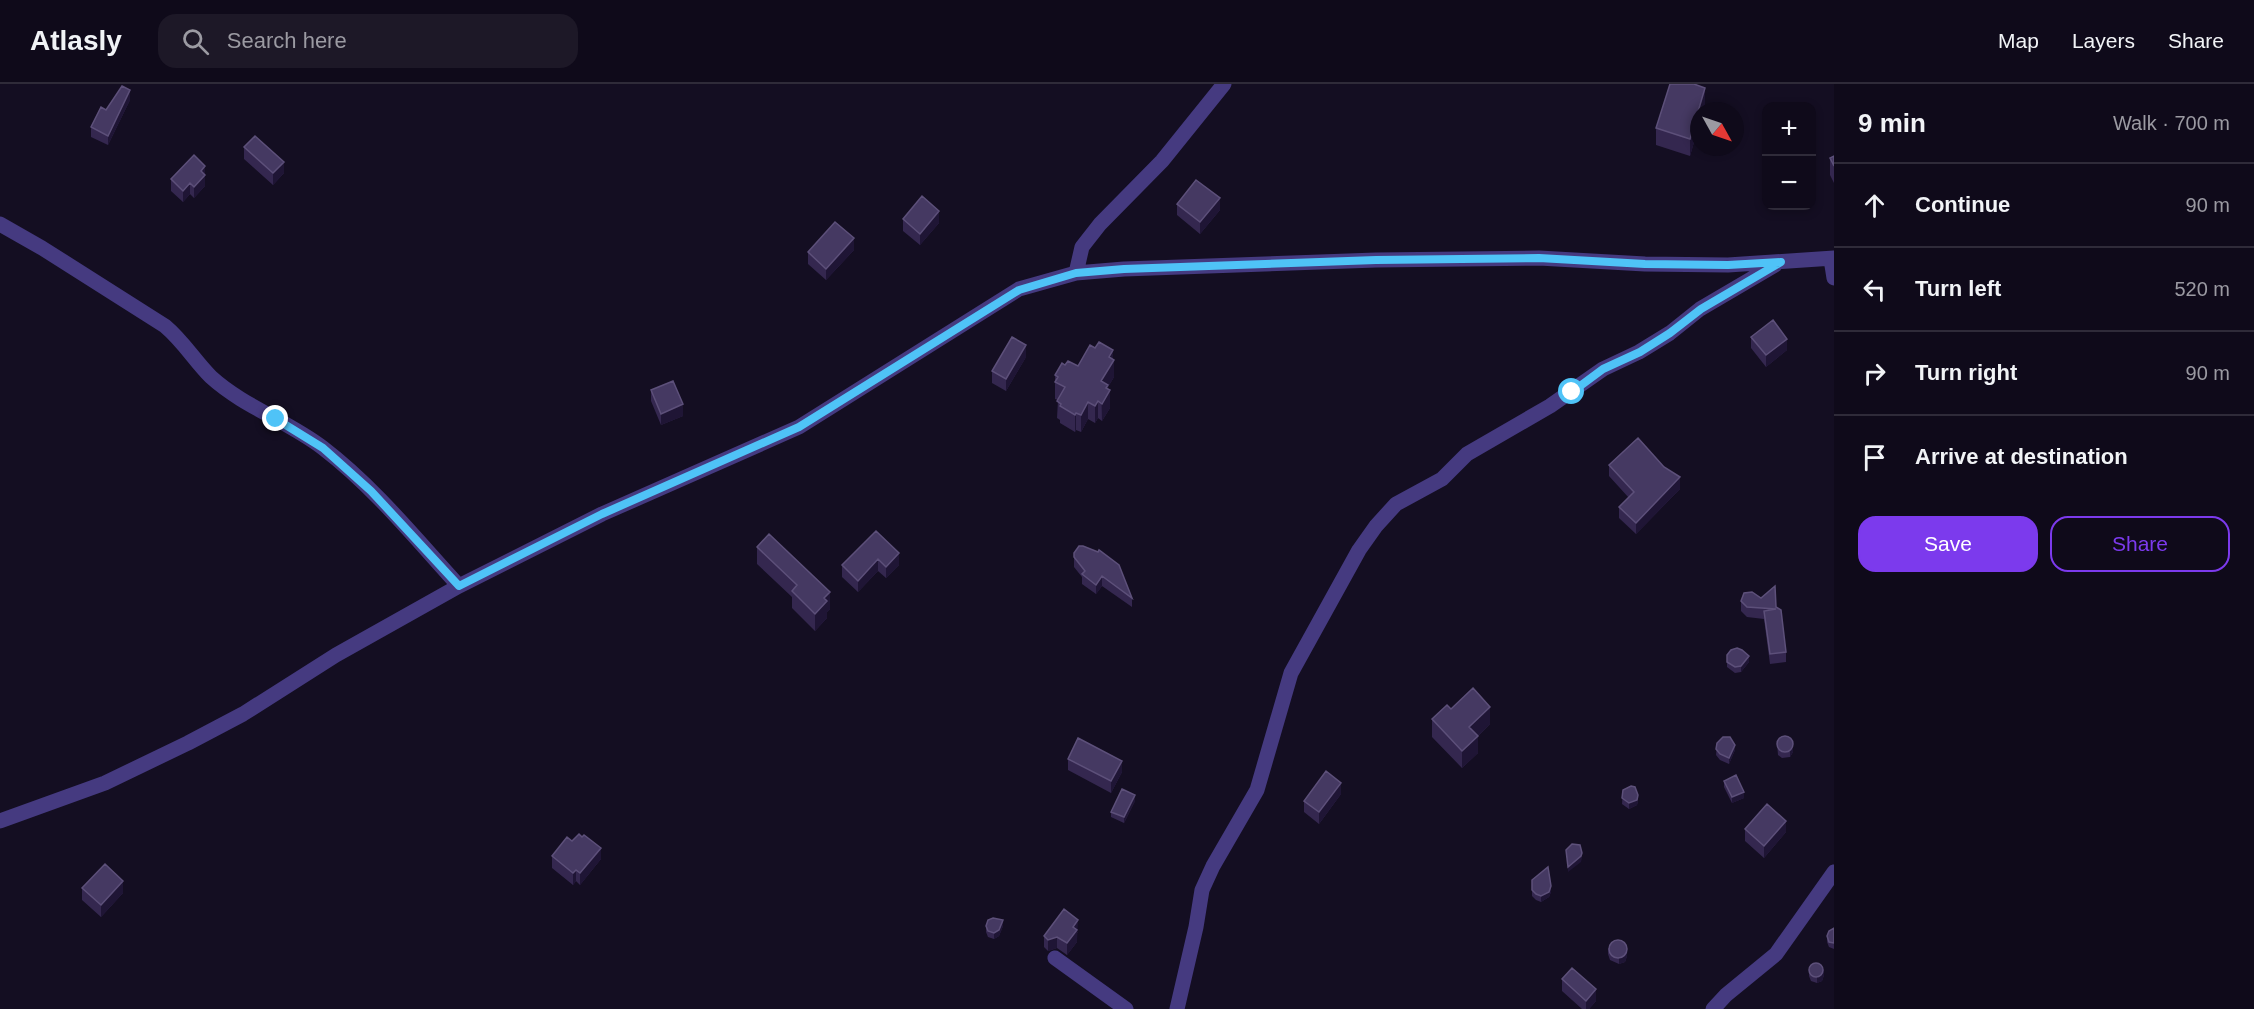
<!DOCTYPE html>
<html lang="en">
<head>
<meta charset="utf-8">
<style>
	:root { --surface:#0f0a1a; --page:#1d1827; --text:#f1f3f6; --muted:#9b9aa2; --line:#2f2b39; --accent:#7c3aed }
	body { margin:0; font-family:Helvetica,sans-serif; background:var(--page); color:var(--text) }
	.controls { position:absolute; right:18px; top:18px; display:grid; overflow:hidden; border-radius:12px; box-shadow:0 3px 9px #0003 }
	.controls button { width:54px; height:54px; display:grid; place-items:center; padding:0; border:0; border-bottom:2px solid var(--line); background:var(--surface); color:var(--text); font:30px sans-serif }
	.compass { position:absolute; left:1690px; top:18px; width:54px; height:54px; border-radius:50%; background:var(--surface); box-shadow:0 3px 9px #0003; rotate:130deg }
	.stop { position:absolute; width:18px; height:18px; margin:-14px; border:4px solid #4fc3f7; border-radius:50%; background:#fff }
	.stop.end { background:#4fc3f7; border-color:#fff; box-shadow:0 2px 6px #0008 }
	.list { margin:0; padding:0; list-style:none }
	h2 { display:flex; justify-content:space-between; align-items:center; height:78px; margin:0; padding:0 24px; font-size:26px }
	h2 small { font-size:20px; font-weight:400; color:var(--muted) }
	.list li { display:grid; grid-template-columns:39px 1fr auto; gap:18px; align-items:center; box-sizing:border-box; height:84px; padding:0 24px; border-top:2px solid var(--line) }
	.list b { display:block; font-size:22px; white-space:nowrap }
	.list em { font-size:20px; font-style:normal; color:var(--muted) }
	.actions { display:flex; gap:12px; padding:18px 24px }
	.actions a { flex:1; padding:14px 0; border:2px solid var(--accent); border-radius:18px; text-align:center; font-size:21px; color:var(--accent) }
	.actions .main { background:var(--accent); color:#fff }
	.icon { flex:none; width:33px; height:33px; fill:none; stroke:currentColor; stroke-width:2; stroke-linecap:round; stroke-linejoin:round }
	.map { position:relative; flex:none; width:1834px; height:925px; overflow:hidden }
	header { display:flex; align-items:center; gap:36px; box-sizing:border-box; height:84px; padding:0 30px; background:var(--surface); border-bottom:2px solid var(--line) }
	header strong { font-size:28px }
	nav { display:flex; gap:33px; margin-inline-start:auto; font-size:21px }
	.search { width:420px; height:54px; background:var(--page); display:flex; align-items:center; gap:15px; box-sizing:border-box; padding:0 21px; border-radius:18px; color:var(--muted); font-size:22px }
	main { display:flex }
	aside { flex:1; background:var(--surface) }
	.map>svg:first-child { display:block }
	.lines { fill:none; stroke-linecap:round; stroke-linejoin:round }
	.minor { stroke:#453a80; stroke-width:15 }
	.wall { fill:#34274f }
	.shaded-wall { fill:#1f1535 }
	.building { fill:#453962; stroke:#5d507a; stroke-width:1.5 }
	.route { stroke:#4fc3f7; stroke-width:8 }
</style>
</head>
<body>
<header>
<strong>Atlasly</strong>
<div class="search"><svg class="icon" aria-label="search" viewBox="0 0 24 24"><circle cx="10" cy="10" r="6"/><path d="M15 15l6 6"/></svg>Search here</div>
<nav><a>Map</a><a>Layers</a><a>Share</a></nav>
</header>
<main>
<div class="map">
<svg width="1834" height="925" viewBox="0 0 1834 925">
	<rect width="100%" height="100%" fill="#140e22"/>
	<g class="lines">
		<path class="minor" d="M0 140 42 164 165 242C183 257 195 277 211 293 244 323 288 337 323 364 374 403 416 455 459 502
			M1831 175 1834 194
			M1076 189 1082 163 1100 140 1162 77 1224 0
			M0 737 105 699 188 659 243 630 336 571 459 502 602 430 799 343 1019 205 1076 189 1124 185 1376 176 1539 174 1645 180 1728 181 1834 174
			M1055 874 1126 925
			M1177 925 1196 843 1202 806 1213 782 1257 706 1291 589 1359 466 1376 442 1396 420 1442 395 1467 370 1550 322 1603 285 1639 268 1670 249 1700 225 1775 181
			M1713 925 1726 911 1776 870 1834 788"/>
	</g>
	<path class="wall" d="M130 16 108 61 91 53V43L106 26Z
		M1705 21 1703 27H1699V41L1690 72 1656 61V44Z
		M244 63 284 89 273 101 244 75Z
		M1834 72V99L1830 91V74Z
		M205 82V102L194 114 190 110 183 118 171 107V95Z
		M1177 120 1220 126 1200 150 1177 131Z
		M903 135 939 139 920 161 903 147Z
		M854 166 826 196 808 180V168Z
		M1751 253 1787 266 1766 283 1751 264Z
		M1026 273 1006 307 992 299V287Z
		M1113 275 1114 293 1108 303 1110 324 1102 337 1098 334 1095 339 1088 335 1081 348 1076 346 1075 348 1060 339V336L1057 334 1058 316 1055 315V291L1065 281 1078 282Z
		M651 306 683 332 661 341 651 317Z
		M1609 381 1680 405 1636 450 1619 434V423L1629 414 1609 392Z
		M876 447 899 481 886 494 878 487 858 508 842 493V481Z
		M757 463 830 525 827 528V534L815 547 792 524V513L757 480Z
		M1074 469 1132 514V523L1102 502 1096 510 1082 500V493L1074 483Z
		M1741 517 1776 523 1786 568V578L1770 580 1764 535 1747 533 1741 527Z
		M1727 571 1749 578 1741 588 1735 589 1727 583Z
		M1451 625 1490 640 1478 652V669L1462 684 1432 653V635Z
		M1717 659 1735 666 1729 680 1720 676 1716 671Z
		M1777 659 1793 668 1790 673 1782 674 1778 671Z
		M1068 675 1122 688 1111 709 1068 686Z
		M1724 697 1744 714 1732 719 1724 703Z
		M1623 706 1638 717 1637 721 1629 725 1622 720Z
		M1341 710 1319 740 1304 728V717Z
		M1135 717 1124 739 1111 733V728Z
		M1745 745 1786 748 1764 774 1745 757Z
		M572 757 601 775 580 801 576 797 573 801 552 784V772Z
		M1532 796 1551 808 1549 813 1541 818 1536 816 1532 812Z
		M82 804 123 809 101 833 82 816Z
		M986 842H1003L999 852 994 855 988 853 986 848Z
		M1834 844V865L1829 863 1827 858V852Z
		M1078 848 1077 849V858L1067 871 1057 864 1048 867 1044 863V852Z
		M1608 864 1627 872 1625 878 1619 880 1610 876 1608 870Z
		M1809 886 1824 891 1822 897 1817 899 1811 897 1809 892Z
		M1562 895 1596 917 1589 925H1582L1562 907Z"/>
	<path class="shaded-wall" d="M1705 4V21L1703 27H1699V41L1690 72V55Z
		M130 6V16L108 61V52Z
		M284 78V89L273 101V89Z
		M205 82V102L194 114V103L201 87Z
		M190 99V110L183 118V107Z
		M1220 114V126L1200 150V138Z
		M939 127V139L920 161V150Z
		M854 154V166L826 196V185Z
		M1787 255V266L1766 283V271Z
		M1026 261V273L1006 307V295Z
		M1113 266V278L1114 276V293L1108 303V310L1110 306V324L1102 337 1101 297 1109 273Z
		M1098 317V334L1095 339V322Z
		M1088 318V335L1081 348V331Z
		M683 320V332L661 341V330Z
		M1076 329V346L1075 348V331Z
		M1680 393V405L1636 450V439Z
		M899 469V481L886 494V483Z
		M878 475V487L858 508V497Z
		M1102 492V502L1096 510V501Z
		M830 508V525L827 528V534L815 547V530L824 514Z
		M1749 572V578L1741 588V582Z
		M1490 623V640L1469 660V643Z
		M1478 652V669L1462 684V667Z
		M1735 661V666L1729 680V674Z
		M1793 662V668L1790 673V667Z
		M1122 677V688L1111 709V697Z
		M1341 699V710L1319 740V728Z
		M1744 708V714L1732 719V713Z
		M1135 711V717L1124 739V733Z
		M1638 711V717L1637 721 1629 725V719Z
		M1786 737V748L1764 774V762Z
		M601 764V775L580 801V789Z
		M1582 769V774L1581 778 1568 788V783Z
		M576 786V797L573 801V789Z
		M123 797V809L101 833V821Z
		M1551 802V808L1549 813 1541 818V812Z
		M1003 836V842L999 852 994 855V849Z
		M1078 836 1077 858 1067 871V859L1073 843Z
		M1057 853V864L1048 867V856Z
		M1627 866V872L1625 878 1619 880V874Z
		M1824 885V891L1822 897 1817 899V893Z
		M1596 905V917L1589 925H1586V917Z"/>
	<path class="building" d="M1670 0H1694L1705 4 1690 55 1656 44Z
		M122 2 130 6 108 52 91 43 101 23 106 26Z
		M255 52 284 78 273 89 244 63Z
		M194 71 205 82 201 87 205 91 194 103 190 99 183 107 171 95Z
		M1834 72V82L1830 74Z
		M1196 96 1220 114 1200 138 1177 120Z
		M922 112 939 127 920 150 903 135Z
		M835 138 854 154 826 185 808 168Z
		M1773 236 1787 255 1766 271 1751 253Z
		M1012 253 1026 261 1006 295 992 287Z
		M1099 258 1113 266 1109 273 1114 276 1101 297 1108 301 1106 304 1110 306 1102 320 1098 317 1095 322 1088 318 1081 331 1076 329 1075 331 1060 322 1061 320 1057 317 1065 303 1055 298 1058 293 1055 291 1062 279 1065 281 1068 277 1078 282 1090 261 1095 264Z
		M673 297 683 320 661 330 651 306Z
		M1638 354 1664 383 1680 393 1636 439 1619 423 1634 408 1609 381Z
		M876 447 899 469 886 483 878 475 858 497 842 481Z
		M769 450 830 508 824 514 827 517 815 530 792 507 797 501 757 463Z
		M1079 462H1083L1098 468 1099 466 1119 481 1132 514 1102 492 1096 501 1082 490 1085 487 1074 473V469Z
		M1775 502 1776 523 1781 526 1786 568 1770 570 1764 527 1776 525 1747 523 1741 517 1744 509 1752 508 1761 514Z
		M1737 564 1742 566 1749 572 1741 582 1735 583 1727 578V571L1731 566Z
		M1473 604 1490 623 1469 643 1478 652 1462 667 1432 635 1447 621 1451 625Z
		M1777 660a8 8 0 1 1 16 0a8 8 0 1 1-16 0Z
		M1723 653H1730L1735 661 1729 674 1720 670 1716 665 1717 659Z
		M1078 654 1122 677 1111 697 1068 675Z
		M1326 687 1341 699 1319 728 1304 717Z
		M1736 691 1744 708 1732 713 1724 697Z
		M1631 702 1635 703 1638 711 1637 716 1629 719 1622 714 1623 706Z
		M1122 705 1135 711 1124 733 1111 728Z
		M1767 720 1786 737 1764 762 1745 745Z
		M579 750 582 753 584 751 601 764 580 789 576 786 573 789 552 772 567 753 572 757Z
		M1572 760 1580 761 1582 769 1581 772 1568 783 1566 766Z
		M105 780 123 797 101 821 82 804Z
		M1548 783 1551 802 1549 808 1541 812 1536 810 1532 806V796Z
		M1064 825 1078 836 1073 843 1077 846 1067 859 1057 853 1048 856 1044 852Z
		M993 834 1003 836 999 846 994 849 988 847 986 842 988 836Z
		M1834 844V859L1829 858 1827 852 1829 847Z
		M1609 865a9 9 0 1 1 18 0a9 9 0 1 1-18 0Z
		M1809 886a7 7 0 1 1 14 0a7 7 0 1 1-14 0Z
		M1572 884 1596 905 1586 917 1562 895Z"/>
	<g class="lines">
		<path class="route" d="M276 335 323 364 371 407 459 502 602 430 799 343 1019 206 1076 189 1124 185 1376 176 1539 174 1645 180 1728 181 1781 178 1701 225 1670 249 1640 268 1603 285 1572 308"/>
	</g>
</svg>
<div class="controls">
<button>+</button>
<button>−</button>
</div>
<svg class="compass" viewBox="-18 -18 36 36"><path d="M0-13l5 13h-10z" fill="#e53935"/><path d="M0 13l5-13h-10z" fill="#9b9aa2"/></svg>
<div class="stop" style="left:1572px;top:308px"></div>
<div class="stop end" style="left:276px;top:335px"></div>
</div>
<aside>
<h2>9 min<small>Walk · 700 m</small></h2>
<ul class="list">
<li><svg class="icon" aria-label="ahead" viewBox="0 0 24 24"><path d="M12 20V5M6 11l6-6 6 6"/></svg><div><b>Continue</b></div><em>90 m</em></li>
<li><svg class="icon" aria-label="left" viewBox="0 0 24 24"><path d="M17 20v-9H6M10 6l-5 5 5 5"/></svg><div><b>Turn left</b></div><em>520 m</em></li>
<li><svg class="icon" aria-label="right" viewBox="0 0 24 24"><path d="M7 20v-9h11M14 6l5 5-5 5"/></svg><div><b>Turn right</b></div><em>90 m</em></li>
<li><svg class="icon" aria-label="arrive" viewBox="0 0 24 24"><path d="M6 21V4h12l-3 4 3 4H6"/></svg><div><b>Arrive at destination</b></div></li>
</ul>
<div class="actions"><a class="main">Save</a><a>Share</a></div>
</aside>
</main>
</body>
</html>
